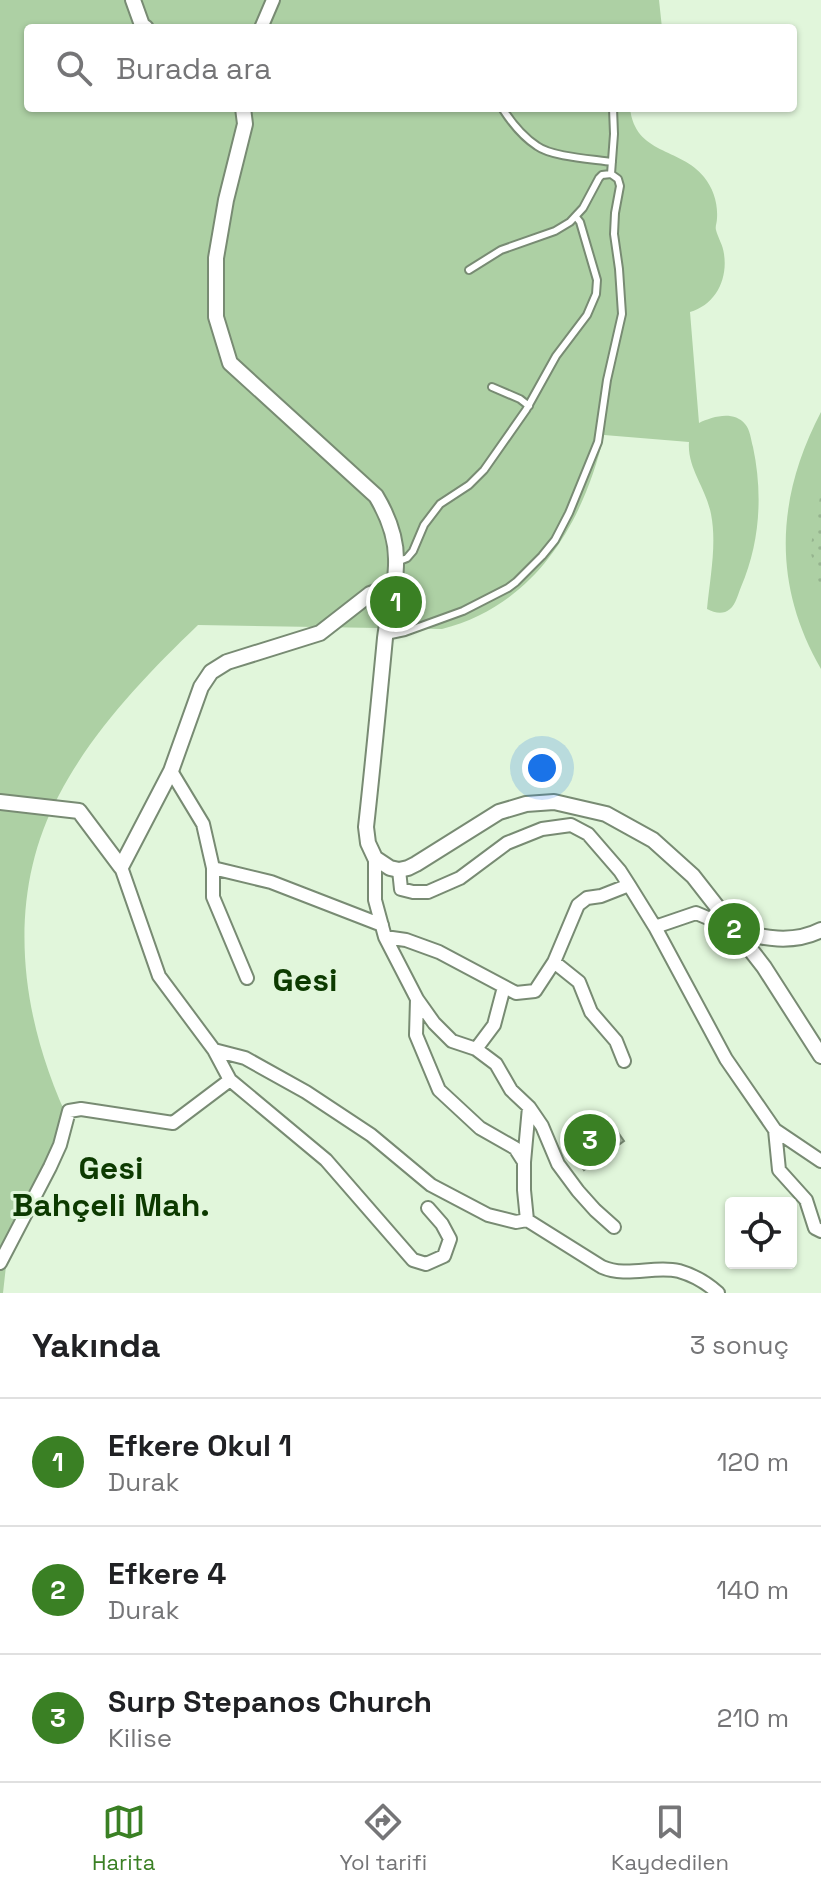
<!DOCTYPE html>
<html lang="tr">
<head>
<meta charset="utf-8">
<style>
	:root { --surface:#fff; --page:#f6f6f6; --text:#202124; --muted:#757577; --line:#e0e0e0; --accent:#3a8024 }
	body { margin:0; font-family:"Space Grotesk",sans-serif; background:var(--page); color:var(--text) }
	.controls { position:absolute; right:24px; bottom:24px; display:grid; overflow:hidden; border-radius:8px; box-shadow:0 2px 6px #0004 }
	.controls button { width:72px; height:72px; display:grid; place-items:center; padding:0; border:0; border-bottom:2px solid var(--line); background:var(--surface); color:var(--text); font:40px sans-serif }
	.you { position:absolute; left:542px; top:768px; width:28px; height:28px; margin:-20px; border:6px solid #fff; border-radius:50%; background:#1a73e8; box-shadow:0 0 0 12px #1a73e833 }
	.badge { display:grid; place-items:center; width:52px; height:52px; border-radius:50%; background:var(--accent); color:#fff; font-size:26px; font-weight:700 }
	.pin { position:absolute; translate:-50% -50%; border:4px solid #fff; box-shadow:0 2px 8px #0006 }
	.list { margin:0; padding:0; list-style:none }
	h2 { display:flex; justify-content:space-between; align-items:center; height:104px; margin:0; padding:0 32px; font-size:34px }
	h2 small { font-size:26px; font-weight:400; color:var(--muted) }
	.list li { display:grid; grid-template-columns:52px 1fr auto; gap:24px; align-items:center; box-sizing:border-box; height:128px; padding:0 32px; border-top:2px solid var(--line) }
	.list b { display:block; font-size:30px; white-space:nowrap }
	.list p { margin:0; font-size:26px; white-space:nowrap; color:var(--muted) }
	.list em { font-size:26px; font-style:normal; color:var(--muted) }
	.icon { flex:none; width:44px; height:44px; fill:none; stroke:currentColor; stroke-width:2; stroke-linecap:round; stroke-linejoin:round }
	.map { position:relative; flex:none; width:821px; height:1293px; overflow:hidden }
	.search { position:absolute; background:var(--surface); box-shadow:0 2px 6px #0004; left:24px; right:24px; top:24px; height:88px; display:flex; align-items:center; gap:20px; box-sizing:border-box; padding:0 28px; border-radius:8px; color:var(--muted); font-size:30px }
	.sheet { height:488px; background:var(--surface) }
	nav { display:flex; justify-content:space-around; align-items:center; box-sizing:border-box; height:112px; border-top:2px solid var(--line); background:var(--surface); font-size:22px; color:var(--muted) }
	nav a { display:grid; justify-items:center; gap:4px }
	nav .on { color:var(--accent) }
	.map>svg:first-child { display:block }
	.green { fill:#add0a4 }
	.park { fill:url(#park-dots) }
	.building { fill:#b1c5ab; stroke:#7c8f77; stroke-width:2 }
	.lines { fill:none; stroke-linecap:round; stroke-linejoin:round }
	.service-casing { stroke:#788b73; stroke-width:10 }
	.minor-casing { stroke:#788b73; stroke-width:16 }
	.tertiary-casing { stroke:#788b73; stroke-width:18 }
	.service { stroke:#fff; stroke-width:6 }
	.minor { stroke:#fff; stroke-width:12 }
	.tertiary { stroke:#fff; stroke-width:14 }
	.labels { text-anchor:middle; stroke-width:6; stroke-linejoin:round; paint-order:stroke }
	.district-label { font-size:32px; font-weight:bold; fill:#0c3a00; stroke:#e1f6db }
</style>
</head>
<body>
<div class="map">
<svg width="821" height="1293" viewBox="0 0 821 1293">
	<defs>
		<pattern id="park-dots" width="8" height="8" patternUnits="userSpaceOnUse" patternTransform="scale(2)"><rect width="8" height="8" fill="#add0a4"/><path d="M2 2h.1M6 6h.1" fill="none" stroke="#95b38e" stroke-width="1.8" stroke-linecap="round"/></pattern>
	</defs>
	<rect width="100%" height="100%" fill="#e1f6db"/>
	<path class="green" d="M0 0H659L662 28H28V108H630C635 155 680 147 704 177 713 188 718 203 717 218 717 223 715 226 716 230 718 238 723 245 724 254 728 280 715 305 690 312L699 423C712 417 733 410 745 424 750 429 751 440 753 447 763 494 760 543 741 587 738 594 736 604 730 609 723 615 715 613 707 609 710 578 717 544 711 514 706 488 687 468 689 442L604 435C583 524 535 605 442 629L198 625C146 675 93 730 59 795 3 900 21 1022 71 1125L11 1250 6 1266 3 1293H0Z
		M821 412V669C772 584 776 498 821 412Z"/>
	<path class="park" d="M821 492V591L810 550Z"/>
	<path class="building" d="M608 1118 624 1141 584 1170 568 1147Z"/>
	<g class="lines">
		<defs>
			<path id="service" d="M502 108C511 122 523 137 537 146 552 157 593 159 612 162
				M611 174 614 134 613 108
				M492 387 520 399 529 406
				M397 562 407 558 413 551 424 525 440 504 469 485 484 470 526 410 556 356 587 315 596 294 597 280 580 222 576 217
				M386 636 405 632 463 611 508 588 516 582 542 556 555 540 569 513 598 442 607 380 622 314 619 269 614 234 615 213 620 186 618 179 611 174 602 175 599 178 583 208 570 222 555 231 501 250 469 270"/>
			<path id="minor" d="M261 28 273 0
				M171 771 203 824 213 868 271 882 382 925
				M375 858V900L385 937 417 999 416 1035 439 1090 480 1128 515 1148 524 1162V1190L527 1220
				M121 867 159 976 214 1050 230 1080 326 1160 413 1260 426 1264 444 1256 450 1239 442 1224 428 1208
				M213 868V897L247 978
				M399 870 401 889 413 892H428L460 878 507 843 542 829 571 825 588 834 620 871 629 885 655 927 726 1059 775 1130 821 1161
				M655 927 696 913 734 929
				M385 937 406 940 439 952 516 993 535 991 554 962 578 905 587 898 601 896 629 885
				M554 962 579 982 591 1012 616 1041 624 1061
				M417 999 434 1023 452 1041 476 1049 496 1064 511 1090 529 1107 542 1126 558 1164 578 1191 595 1210 614 1227
				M476 1049 494 1025 504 987
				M214 1050 245 1058 306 1092 371 1135 431 1185 488 1215 516 1222 527 1220 602 1267C627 1278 654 1265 679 1271 693 1275 707 1283 718 1293
				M775 1130 779 1170 806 1200 815 1228 821 1231
				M524 1162 529 1107
				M0 1263 50 1167 60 1145 69 1111 81 1109 173 1123 230 1080"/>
			<path id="tertiary" d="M133 0 142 25 146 28
				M243 108 245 124 226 200 216 258V317L230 363 376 496C388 516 396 536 396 559 397 586 388 612 385 638 379 701 373 764 366 827L368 843 375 858 390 868 399 870 408 868 416 864 499 812 526 804 554 802 606 814 653 840 693 876 764 967 821 1056
				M0 802 79 811 121 867 171 771 201 687 211 672 227 662 320 633 370 594 381 590H394
				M735 929C761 939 794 944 821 930"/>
		</defs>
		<use href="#service" class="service-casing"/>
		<use href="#minor" class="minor-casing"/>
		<use href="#tertiary" class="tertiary-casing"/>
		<use href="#service" class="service"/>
		<use href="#minor" class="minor"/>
		<use href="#tertiary" class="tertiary"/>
	</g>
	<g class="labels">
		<g class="district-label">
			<text x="305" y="991">Gesi</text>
			<text x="111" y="1179">Gesi<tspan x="111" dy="37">Bahçeli Mah.</tspan></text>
		</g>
	</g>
</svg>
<div class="controls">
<button><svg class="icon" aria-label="locate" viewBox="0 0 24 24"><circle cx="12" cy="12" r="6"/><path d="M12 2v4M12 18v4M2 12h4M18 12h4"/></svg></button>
</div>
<div class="you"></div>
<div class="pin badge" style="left:396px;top:602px">1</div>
<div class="pin badge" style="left:734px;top:929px">2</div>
<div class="pin badge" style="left:590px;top:1140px">3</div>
<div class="search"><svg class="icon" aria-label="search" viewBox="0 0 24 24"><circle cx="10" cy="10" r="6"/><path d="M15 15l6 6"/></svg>Burada ara</div>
</div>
<section class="sheet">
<h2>Yakında<small>3 sonuç</small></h2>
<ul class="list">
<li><span class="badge">1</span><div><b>Efkere Okul 1</b><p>Durak</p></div><em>120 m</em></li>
<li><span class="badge">2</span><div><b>Efkere 4</b><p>Durak</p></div><em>140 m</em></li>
<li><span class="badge">3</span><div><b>Surp Stepanos Church</b><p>Kilise</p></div><em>210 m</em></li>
</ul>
</section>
<nav>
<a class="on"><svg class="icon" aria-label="map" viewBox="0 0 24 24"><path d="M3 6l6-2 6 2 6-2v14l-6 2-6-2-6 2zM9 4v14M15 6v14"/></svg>Harita</a>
<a><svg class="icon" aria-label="directions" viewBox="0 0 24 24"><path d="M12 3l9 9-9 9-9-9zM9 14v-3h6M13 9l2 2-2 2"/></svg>Yol tarifi</a>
<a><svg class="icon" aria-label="saved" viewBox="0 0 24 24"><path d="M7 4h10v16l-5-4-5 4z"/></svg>Kaydedilen</a>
</nav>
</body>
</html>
